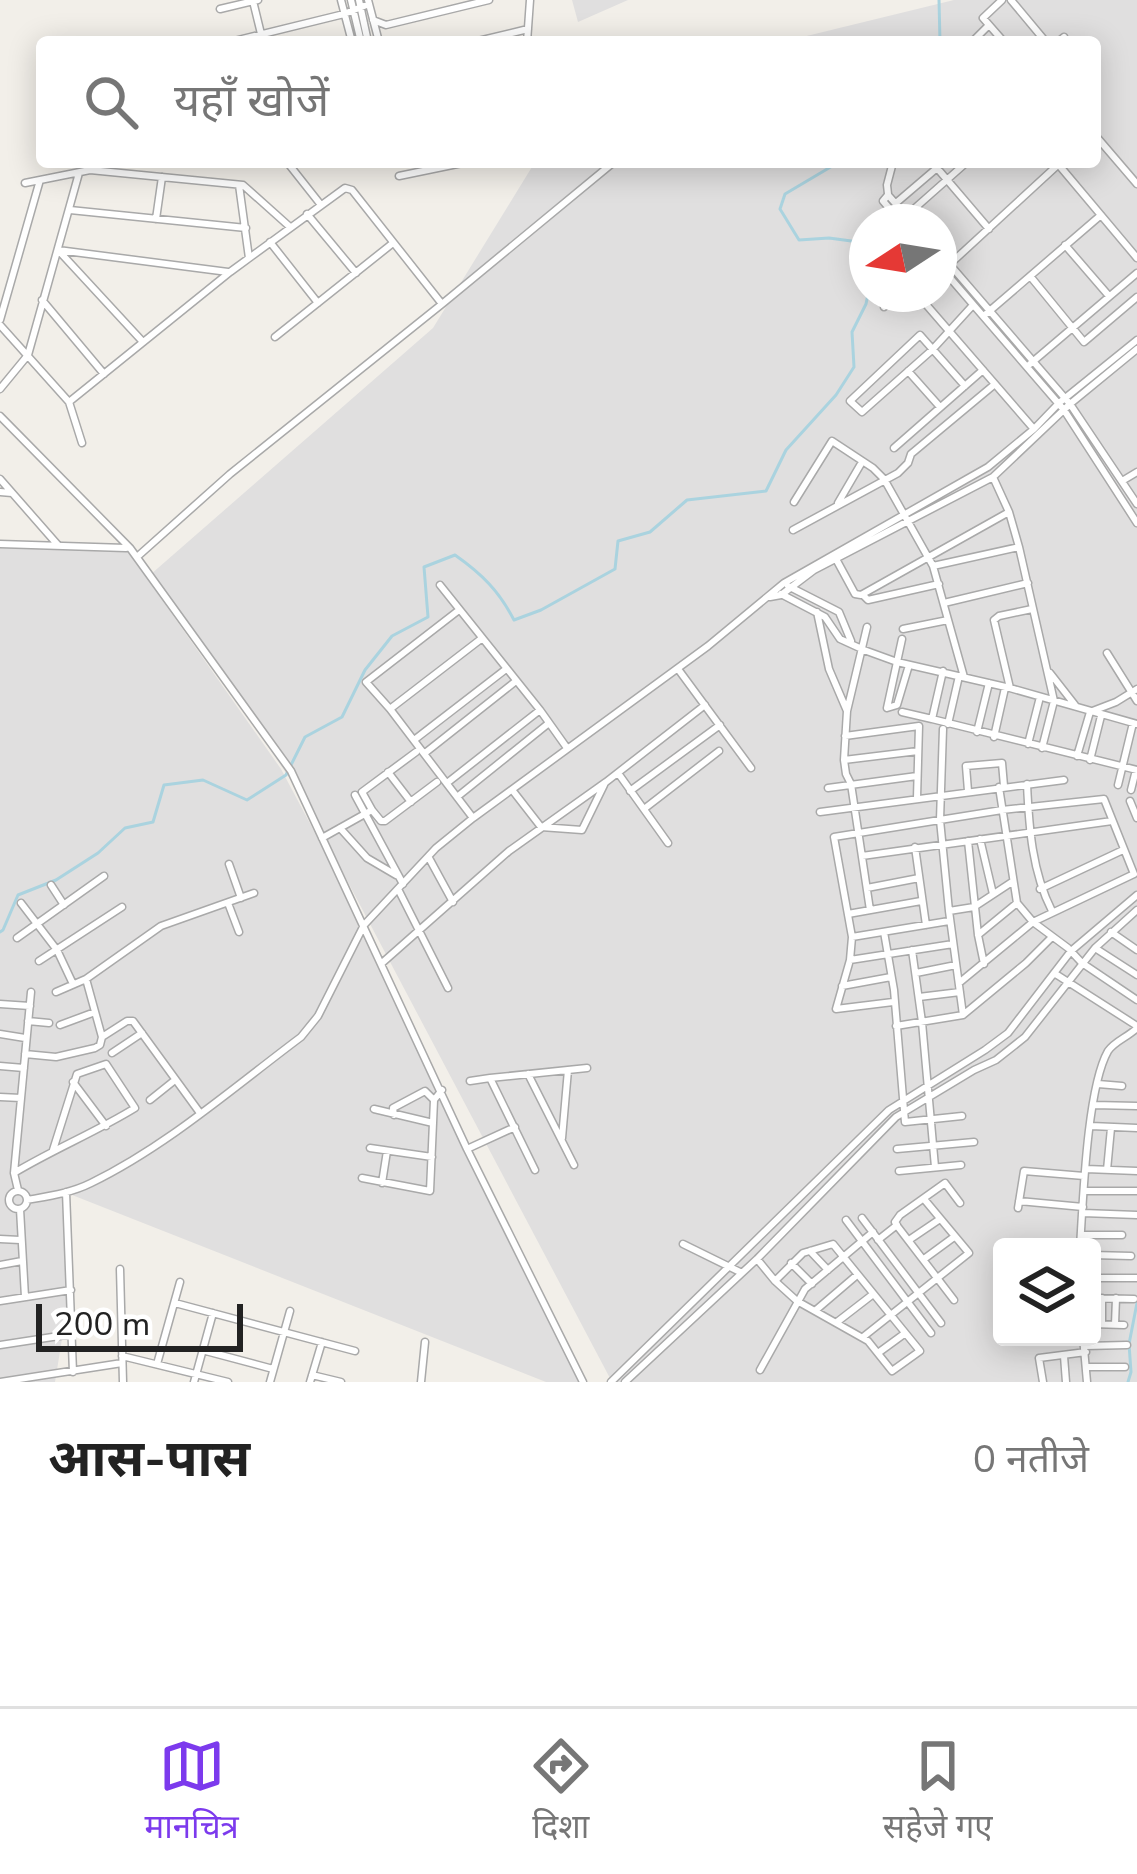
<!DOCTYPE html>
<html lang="hi">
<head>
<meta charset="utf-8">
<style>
	:root { --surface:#fff; --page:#f6f6f6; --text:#222; --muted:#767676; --line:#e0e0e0; --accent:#7c3aed }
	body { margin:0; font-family:"Nunito Sans","Noto Sans Devanagari",sans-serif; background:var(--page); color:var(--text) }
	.controls { position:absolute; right:36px; bottom:36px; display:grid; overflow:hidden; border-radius:12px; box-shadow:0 6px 30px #0003 }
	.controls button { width:108px; height:108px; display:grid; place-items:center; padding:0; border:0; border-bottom:3px solid var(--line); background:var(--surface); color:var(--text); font:60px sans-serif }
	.compass { position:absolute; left:849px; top:204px; width:108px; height:108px; border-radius:50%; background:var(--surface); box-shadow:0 6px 30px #0003; rotate:258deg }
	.scale { position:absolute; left:36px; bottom:30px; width:207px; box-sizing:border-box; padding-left:12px; border:6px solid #222; border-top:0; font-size:33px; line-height:42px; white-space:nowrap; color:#222; -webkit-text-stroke:9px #fff; paint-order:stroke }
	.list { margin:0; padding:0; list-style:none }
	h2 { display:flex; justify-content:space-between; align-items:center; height:156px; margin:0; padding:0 48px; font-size:51px }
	h2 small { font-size:39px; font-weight:400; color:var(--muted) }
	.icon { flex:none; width:66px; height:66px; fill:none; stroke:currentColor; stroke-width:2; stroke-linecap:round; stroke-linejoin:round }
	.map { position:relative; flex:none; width:1137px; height:1382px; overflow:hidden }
	.search { position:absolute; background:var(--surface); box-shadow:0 6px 30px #0003; left:36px; right:36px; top:36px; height:132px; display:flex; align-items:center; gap:30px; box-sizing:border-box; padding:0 42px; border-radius:12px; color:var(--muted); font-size:45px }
	.sheet { height:324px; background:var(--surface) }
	nav { display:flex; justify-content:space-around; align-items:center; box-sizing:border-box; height:168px; border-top:3px solid var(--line); background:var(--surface); font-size:33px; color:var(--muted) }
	nav a { display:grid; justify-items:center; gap:6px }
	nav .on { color:var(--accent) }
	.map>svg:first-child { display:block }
	.residential { fill:#e0dfdf; fill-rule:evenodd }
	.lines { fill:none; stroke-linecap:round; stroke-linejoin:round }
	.stream { stroke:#aad3df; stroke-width:3 }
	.minor-casing { stroke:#a9a9a9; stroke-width:9 }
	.minor { stroke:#fff; stroke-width:6 }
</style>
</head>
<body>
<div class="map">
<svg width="1137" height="1382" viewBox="0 0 1137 1382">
	<rect width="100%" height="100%" fill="#f2efe9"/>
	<path class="residential" d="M572 0H628L578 22Z
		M954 0H1137V1382H612L304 799 150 575 433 328 535 162H1095V42H782ZM867 222H939V294H867ZM1002 1247H1092V1337H1002Z
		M0 547 127 550 281 769 364 925 583 1382H546L67 1193 70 1290 55 1382H0Z"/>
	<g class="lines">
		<path class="stream" d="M939 0 940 42
			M839 162 785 194 780 209 799 240 829 238 866 243 867 249
			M0 932 3 930 18 895 56 880 98 853 125 828 153 822 164 785 203 780 247 800 286 775 305 737 342 717 365 670 392 636 428 617 424 567 455 555C482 574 499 591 514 620L541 610 615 569 618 541 650 532 687 500 766 491 786 450 836 395 854 367 852 332 866 304 868 294
			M1128 1382 1131 1372 1129 1344 1137 1303"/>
		<defs>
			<path id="minor" d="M341 0 352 42
				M351 0 361 42
				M359 0 368 42
				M368 0 379 42
				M1002 0 983 18 1004 42
				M1011 0 1046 42
				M253 1 263 42
				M220 9 258 0
				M373 20 386 25 489 0
				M230 42 344 14 369 4
				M474 42 528 29
				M527 42 530 0
				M972 42 989 25
				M1058 42 1064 37
				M1095 135 1137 184
				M287 162 321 205
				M1058 164 1137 258
				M937 168 989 229
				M399 176 467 162
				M25 183 90 170 243 185 290 227
				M239 185 249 258
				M888 194 887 185 893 162
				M883 201 888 195 912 222
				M883 201 901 222
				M896 203 944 162
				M70 210 246 228
				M307 214 356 273
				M906 216 967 162
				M156 219 162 177
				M270 242 318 303
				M1065 245 1109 296
				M939 252 1070 404 1137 504
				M950 264 1061 162
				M939 265 1064 410 1137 523
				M1030 276 1084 342 1137 297
				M917 294 1033 428
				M42 300 104 374
				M884 307 897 294
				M986 314 1101 215
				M0 320 40 180
				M0 325 69 402 230 272 345 188 352 190 442 304 614 162
				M275 337 393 243
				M143 342 58 250 228 272
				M1030 364 1137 273
				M908 371 940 407
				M965 386 920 335 850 401 862 412 932 350 973 305
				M0 389 28 355 79 173
				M69 402 82 443
				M0 416 130 548 291 771 467 1149 583 1382
				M894 448 983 370
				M993 477 1009 512 1019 547 1054 701 1042 748
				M0 479 57 544
				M1122 481 1137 472
				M0 492 12 493
				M794 502 832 441 873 468 884 479 933 566 964 677
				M838 503 862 462
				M793 530 898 473 908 463 911 454 995 384
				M0 544 126 548
				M137 557 230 474 442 304
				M836 559 855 594 861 595 1009 512
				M933 566 1019 547
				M440 585 540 710 567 748
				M788 586 839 612 851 641
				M781 594 825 617 840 639 864 650 897 662 1010 688 1137 724
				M863 595 868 600 939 584
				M770 597 781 595 814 570 993 477 1070 404 1137 349
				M944 603 1028 583
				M459 610 366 682 390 709 473 818
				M817 612 829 669 847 711 844 760 846 774 851 784 870 910
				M903 629 948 620
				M902 639 887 708 897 705 909 665
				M1107 653 1137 701
				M678 669 751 768
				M943 671 932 719 1137 770
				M1050 673 1075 705
				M1010 688 994 620 999 616 1032 609
				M390 709 481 639
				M847 711 867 627
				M902 712 932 719
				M948 724 959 676
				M943 729 940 820 949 911 963 1015
				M977 732 989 683
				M845 736 919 726 917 798
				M994 737 1005 688
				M414 740 506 669
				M1028 744 1040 697
				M425 753 516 681
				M1077 756 1090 712 1116 702 1137 689
				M844 760 918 751
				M1090 760 1101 716
				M388 772 411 802
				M618 773 668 843
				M447 783 540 710
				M1027 784C1029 827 1032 872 1052 911
				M1118 785 1133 723
				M999 787 1017 903 1033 922 1068 948 1082 963 1137 1000
				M828 788 917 776
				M1131 790 1136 770
				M513 791 541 827 582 830 604 785
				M630 791 720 725
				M968 791 966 766 1002 763 1004 786
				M355 795 403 884
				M457 797 549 723
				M1130 801 1137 818
				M644 809 719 751
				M372 810 381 821H385L437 782
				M820 812 1064 780
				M340 828 367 858 396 875
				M322 838 372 810 362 792 416 752
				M980 839 993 894
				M968 841 978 935 984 964
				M915 847 926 925
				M862 856 1112 821
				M429 858 453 902
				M229 864 241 898
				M51 885 64 905
				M867 888 919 878
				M398 889 448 988
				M1040 889 1123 850
				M21 903 57 950 73 984
				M228 903 239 932
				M949 911 974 907 1012 882
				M848 914 921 901
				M884 932 894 990 905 1122 962 1116
				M1111 932 1137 950
				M978 935 1017 903
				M852 937 949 921
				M17 938 104 876
				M1095 948 1137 975
				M912 950 922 1022 935 1167
				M850 960 953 944
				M39 961 122 907
				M382 963 509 851 606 782 705 705
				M916 973 956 965
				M1054 973 1137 1026
				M86 979 102 1037 127 1021H133L200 1113
				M959 983 1033 922 1134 874
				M842 986 891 977
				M56 992 86 979 161 926 254 893
				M919 997 960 992
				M893 1002 836 1009 850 960 852 937 834 837 1002 810 1104 799 1134 874
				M0 1004 30 1006
				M28 1021 49 1023
				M60 1025 95 1012
				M896 1026 963 1015 1026 963 1052 937
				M0 1034 25 1038
				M112 1053 142 1033
				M25 1054 56 1057 95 1048 100 1045 102 1037
				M0 1066 24 1068
				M528 1074 574 1165
				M470 1081 490 1078
				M73 1082 106 1126
				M1098 1084 1122 1086
				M0 1097 21 1098
				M150 1100 175 1080
				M1094 1105 1137 1106
				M374 1109 433 1123
				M394 1115 393 1108 425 1091 434 1100
				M1091 1126 1137 1128
				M562 1138 568 1070
				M370 1148 432 1157
				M467 1149 515 1127
				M897 1149 974 1142
				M1086 1169 1137 1171
				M535 1170 490 1078 587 1068
				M1107 1170 1111 1128
				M899 1171 961 1165
				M14 1173C54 1149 96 1132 135 1108L106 1064 77 1074 53 1150
				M362 1178 430 1191 434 1100 442 1090
				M382 1183 387 1151
				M18 1190 14 1173 31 992
				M9 1200a9 9 0 1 1 18 0a9 9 0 1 1-18 0Z
				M1084 1191H1137
				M66 1192 73 1372
				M27 1200C49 1196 71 1193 91 1183 167 1146 234 1087 301 1037L318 1016 364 925 436 848 473 818 708 646 784 583 988 467 1034 429 1059 403 1137 340
				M1019 1201 1083 1207
				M1018 1208 1024 1171 1084 1176
				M20 1209 25 1297
				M1083 1213 1137 1215
				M862 1218 941 1323
				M846 1220 931 1333
				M898 1227 954 1300
				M1081 1235H1122
				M0 1239 20 1240
				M878 1240 897 1225 895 1222 900 1215 945 1183 960 1203
				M909 1240 940 1219
				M683 1244 742 1273
				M1080 1247C1083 1201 1087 1088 1108 1051 1115 1041 1128 1037 1137 1028
				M810 1251 828 1270
				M1092 1255 1131 1256
				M757 1259 775 1281 797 1301 868 1341 892 1371 920 1351 833 1244 803 1253 775 1281
				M924 1259 954 1237
				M791 1263 812 1284
				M0 1265 22 1261
				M120 1269 123 1382
				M1092 1278H1137
				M1092 1298 1134 1299
				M1102 1298V1324
				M0 1301 71 1290
				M175 1303 355 1351
				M816 1310 857 1275
				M837 1322 872 1295
				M1092 1324 1124 1325
				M1115 1324 1116 1298
				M863 1337 969 1253 924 1199
				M1083 1337 1087 1382
				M0 1345 72 1334
				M1085 1346 1127 1345
				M202 1350 273 1369
				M878 1353 904 1334
				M122 1356 228 1382
				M1064 1356 1066 1382
				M157 1364 180 1282
				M1086 1367H1125
				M760 1370 805 1289 873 1232
				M312 1375 341 1382
				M0 1382 122 1363
				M194 1382 213 1313
				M270 1382 290 1311
				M310 1382 322 1342
				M421 1382 425 1342
				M611 1382 889 1110 985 1050 1008 1033 1071 951 1137 895
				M625 1382 757 1259 896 1117 974 1070 996 1060 1025 1037 1095 948 1137 910
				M1043 1382 1039 1358 1086 1352"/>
		</defs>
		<use href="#minor" class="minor-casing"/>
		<use href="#minor" class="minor"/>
	</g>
</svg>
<div class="controls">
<button><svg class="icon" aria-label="layers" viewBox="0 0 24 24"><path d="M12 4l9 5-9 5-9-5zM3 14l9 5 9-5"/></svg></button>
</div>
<svg class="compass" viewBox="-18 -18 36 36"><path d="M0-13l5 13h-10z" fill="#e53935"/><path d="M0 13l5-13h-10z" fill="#767676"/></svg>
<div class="scale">200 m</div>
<div class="search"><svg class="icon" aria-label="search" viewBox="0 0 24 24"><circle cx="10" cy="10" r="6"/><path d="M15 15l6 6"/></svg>यहाँ खोजें</div>
</div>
<section class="sheet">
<h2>आस-पास<small>0 नतीजे</small></h2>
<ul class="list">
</ul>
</section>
<nav>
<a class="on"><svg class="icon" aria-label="map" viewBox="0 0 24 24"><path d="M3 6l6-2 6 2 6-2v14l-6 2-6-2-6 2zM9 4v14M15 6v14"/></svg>मानचित्र</a>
<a><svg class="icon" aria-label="directions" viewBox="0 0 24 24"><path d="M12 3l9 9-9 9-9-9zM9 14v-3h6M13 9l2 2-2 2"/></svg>दिशा</a>
<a><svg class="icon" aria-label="saved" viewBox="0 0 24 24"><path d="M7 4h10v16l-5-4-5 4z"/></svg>सहेजे गए</a>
</nav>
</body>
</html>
